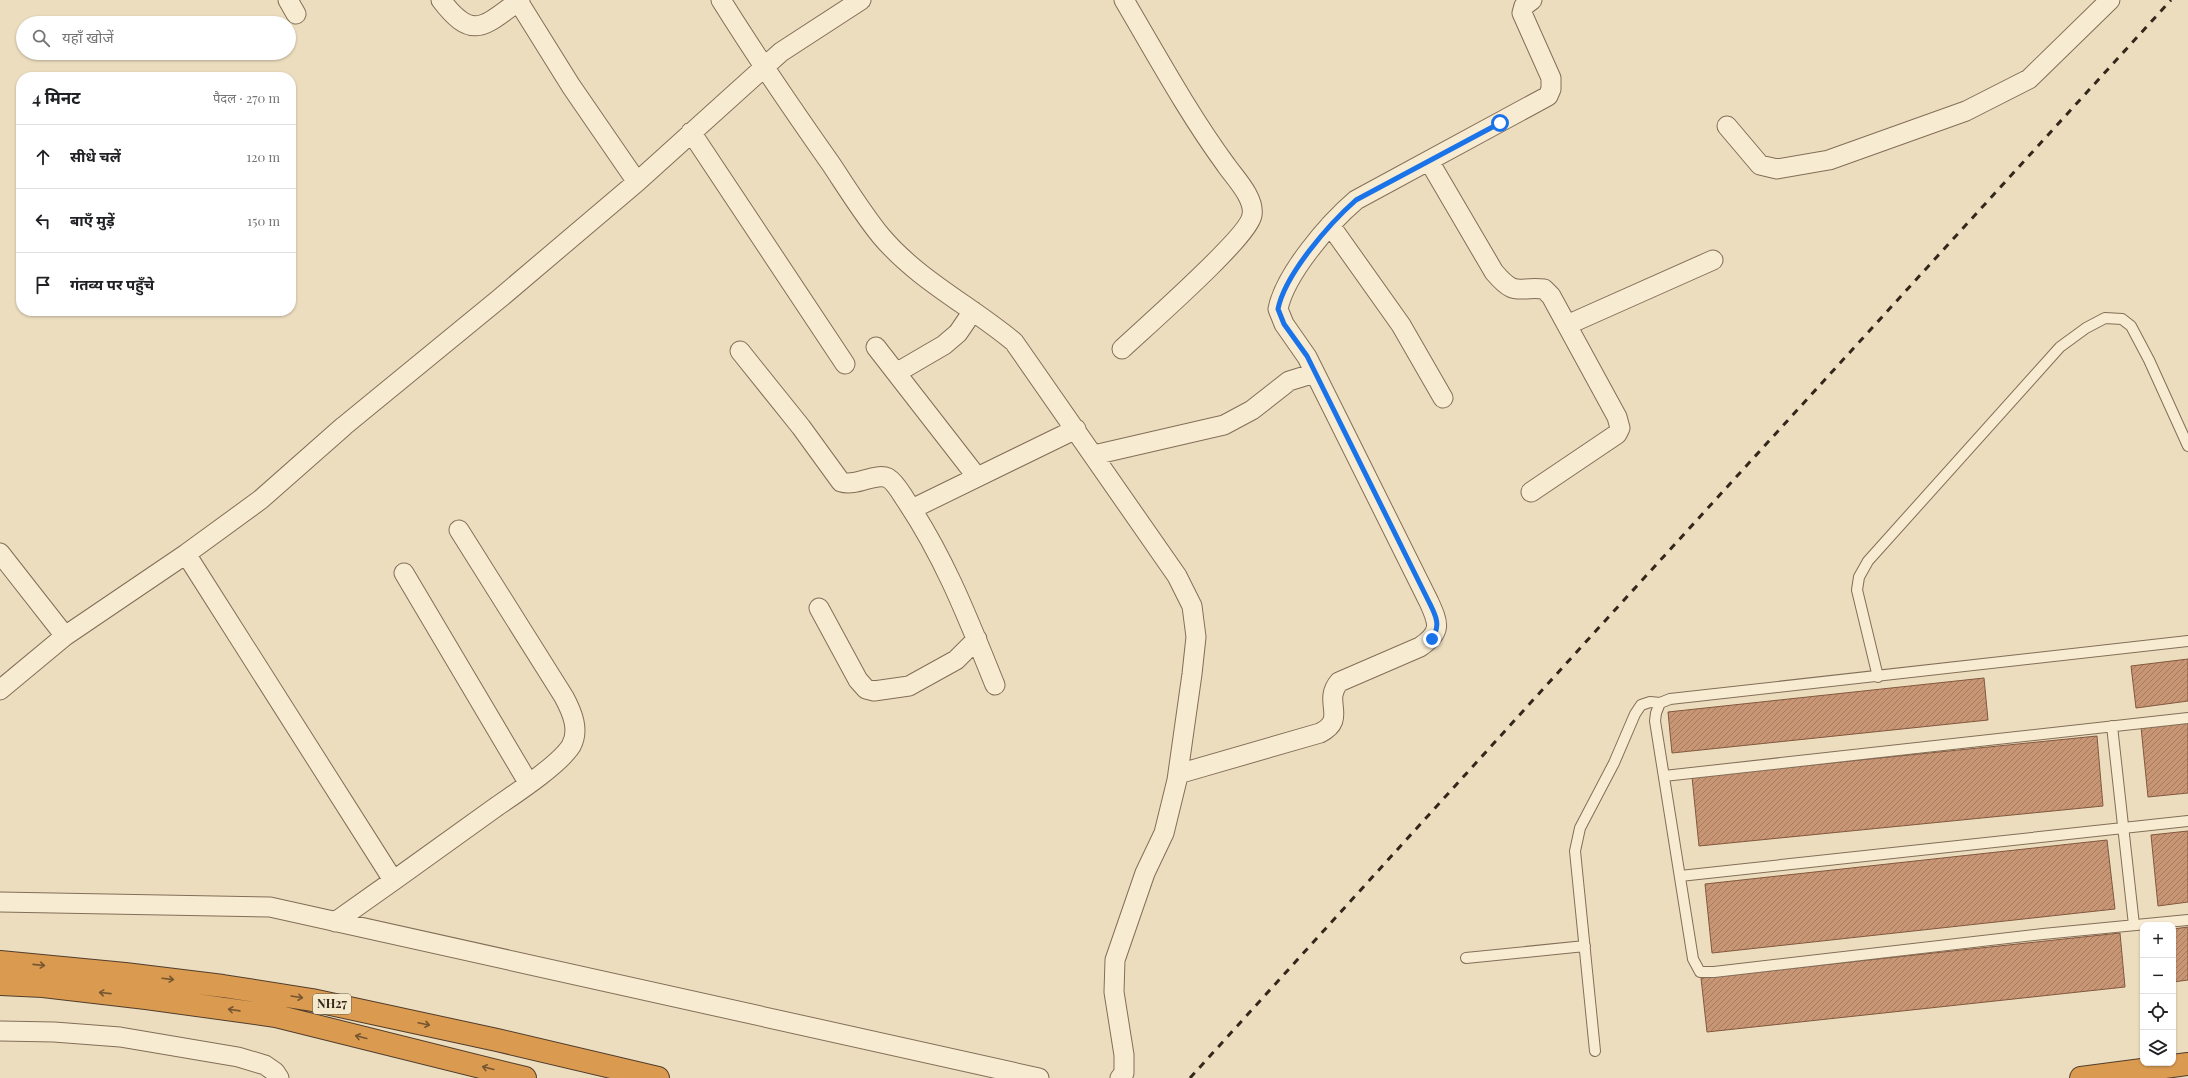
<!DOCTYPE html>
<html lang="hi">
<head>
<meta charset="utf-8">
<style>
	:root { --surface:#fff; --page:#f2f2f2; --text:#202124; --muted:#757577; --line:#e0e0e0 }
	body { margin:0; font-family:"Playfair Display","Noto Sans Devanagari",serif; background:var(--page); color:var(--text) }
	.controls { position:absolute; right:12px; bottom:12px; display:grid; overflow:hidden; border-radius:8px; box-shadow:0 1px 3px #0004 }
	.controls button { width:36px; height:36px; display:grid; place-items:center; padding:0; border:0; border-bottom:1px solid var(--line); background:var(--surface); color:var(--text); font:20px sans-serif }
	.stop { position:absolute; width:12px; height:12px; margin:-9px; border:3px solid #1a73e8; border-radius:50%; background:#fff }
	.stop.end { background:#1a73e8; border-color:#fff; box-shadow:0 1px 4px #0008 }
	.list { margin:0; padding:0; list-style:none }
	h2 { display:flex; justify-content:space-between; align-items:center; height:52px; margin:0; padding:0 16px; font-size:17px }
	h2 small { font-size:13px; font-weight:400; color:var(--muted) }
	.list li { display:grid; grid-template-columns:26px 1fr auto; gap:12px; align-items:center; box-sizing:border-box; height:64px; padding:0 16px; border-top:1px solid var(--line) }
	.list b { display:block; font-size:15px; white-space:nowrap }
	.list em { font-size:13px; font-style:normal; color:var(--muted) }
	.icon { flex:none; width:22px; height:22px; fill:none; stroke:currentColor; stroke-width:2; stroke-linecap:round; stroke-linejoin:round }
	.map { position:relative; flex:none; width:2188px; height:1078px; overflow:hidden }
	.search { position:absolute; background:var(--surface); box-shadow:0 1px 3px #0004; left:16px; top:16px; width:280px; height:44px; display:flex; align-items:center; gap:10px; box-sizing:border-box; padding:0 14px; border-radius:22px; color:var(--muted); font-size:15px }
	.panel { position:absolute; background:var(--surface); box-shadow:0 1px 3px #0004; left:16px; top:72px; width:280px; height:244px; border-radius:16px }
	.map>svg:first-child { display:block }
	.building { fill:url(#building-hatch); stroke:#82583e }
	.lines { fill:none; stroke-linecap:round; stroke-linejoin:round }
	.lane-casing { stroke:#836e58; stroke-width:12 }
	.street-casing { stroke:#836e58; stroke-width:21 }
	.highway-casing { stroke:#513d2c; stroke-width:24 }
	.lane { stroke:#f7ebd1; stroke-width:10 }
	.street { stroke:#f7ebd1; stroke-width:19 }
	.highway { stroke:#da9a50; stroke-width:22 }
	.rail { stroke:#33271c; stroke-width:3; stroke-dasharray:7 7; stroke-linecap:butt }
	.oneway { stroke:#765531 }
	.route { stroke:#1a73e8; stroke-width:5 }
	.labels { text-anchor:middle; stroke-width:4; stroke-linejoin:round; paint-order:stroke }
	.shield { fill:#f4e8cd; stroke:#6d6151; stroke-width:1 }
	.shield-label { font-size:12px; font-weight:bold; fill:#33271c }
</style>
</head>
<body>
<div class="map">
<svg width="2188" height="1078" viewBox="0 0 2188 1078">
	<defs>
		<pattern id="building-hatch" width="6" height="6" patternUnits="userSpaceOnUse"><rect width="6" height="6" fill="#c99675"/><path d="M-1 1l2-2M0 6l6-6M5 7l2-2" fill="none" stroke="#a47a5f"/></pattern>
	</defs>
	<rect width="100%" height="100%" fill="#ecddbe"/>
	<path class="building" d="M2188 659V701L2136 708 2131 666Z
		M1984 678 1988 720 1672 753 1668 712Z
		M2188 723V793L2148 797 2141 727Z
		M2097 736 2103 806 1699 846 1692 777Z
		M2188 831V902L2158 906 2151 835Z
		M2107 840 2115 909 1712 953 1705 884Z
		M2188 927V980L2173 982V929Z
		M2120 933 2125 987 1707 1032 1701 978Z"/>
	<g class="lines">
		<defs>
			<path id="lane" d="M2188 641 1670 699 1660 703 1656 713 1655 721 1693 959 1700 972H1714L2043 934 2188 920
				M1878 677 1857 590 1859 577 1868 561 2060 347 2086 328 2105 318 2122 319 2131 326 2149 360 2188 446
				M2112 726 2134 925
				M1664 776 2188 718
				M1680 876 2188 821
				M1466 958 1585 946
				M1595 1051 1575 851 1580 828 1614 763 1635 714 1641 705 1650 702 1660 703"/>
			<path id="street" d="M288 0 296 14
				M441 0C473 42 484 26 520 0
				M721 0C756 56 793 110 831 164 847 188 863 214 881 236 918 280 971 306 1014 342L1177 576 1192 606 1196 637 1192 674 1177 780 1164 833 1145 873 1115 960 1114 992 1124 1055V1073L1120 1078
				M518 1 571 86 637 182
				M1727 126 1760 165 1777 169 1829 160 1966 111 2029 79 2110 0
				M691 132 845 364
				M1429 161 1494 272C1516 298 1517 286 1544 289L1551 296 1617 417 1620 428 1617 434 1531 492
				M1330 225 1401 325 1443 398
				M1567 325 1713 260
				M876 347 977 477
				M1122 349C1143 329 1250 236 1252 215 1255 198 1235 178 1226 165 1188 113 1157 56 1124 0
				M740 351 801 427 841 482C857 487 875 472 888 478 895 482 901 493 905 499 945 558 969 621 995 685
				M896 373 944 345 958 333 973 311
				M1094 455 1224 425 1252 410 1289 381 1315 373
				M912 509 1076 429
				M0 553 65 636
				M186 554 393 880
				M404 573 529 784
				M819 608 858 680 866 689 874 691 909 686 956 660 977 639
				M0 690 65 636 186 554 260 500 344 426 499 299 637 182 781 52 861 0
				M1178 774 1320 733C1348 719 1322 702 1339 682L1420 647C1442 632 1439 624 1429 602L1307 357 1284 324 1278 309C1285 274 1329 223 1356 200L1548 96 1551 89V78L1522 13 1524 6 1532 0
				M0 902 270 907 1039 1078
				M335 922C389 884 442 846 496 807 515 794 559 765 571 746 580 730 572 712 564 697L459 530
				M0 1031 54 1032 120 1037 238 1057 265 1065 275 1072 279 1078"/>
			<path id="highway" d="M0 962 125 974 223 986 312 1000 497 1040 658 1078
				M0 984 43 986 146 998 276 1016 525 1078
				M2081 1078 2188 1064"/>
		</defs>
		<use href="#lane" class="lane-casing"/>
		<use href="#street" class="street-casing"/>
		<use href="#highway" class="highway-casing"/>
		<use href="#lane" class="lane"/>
		<use href="#street" class="street"/>
		<use href="#highway" class="highway"/>
		<path class="rail" d="M1190 1078 1583 645 2171 0"/>
	</g>
	<defs><path id="oneway-shaft" d="M-6 0H5M1.5-3L5.5 0L1.5 3" fill="none" stroke-width="1.6" stroke-linecap="round" stroke-linejoin="round"/></defs>
	<g class="oneway">
		<use href="#oneway-shaft" transform="translate(39 965) rotate(6)"/>
		<use href="#oneway-shaft" transform="translate(168 979) rotate(7)"/>
		<use href="#oneway-shaft" transform="translate(105 993) rotate(-174)"/>
		<use href="#oneway-shaft" transform="translate(297 997) rotate(9)"/>
		<use href="#oneway-shaft" transform="translate(234 1010) rotate(-172)"/>
		<use href="#oneway-shaft" transform="translate(424 1024) rotate(12)"/>
		<use href="#oneway-shaft" transform="translate(361 1037) rotate(-166)"/>
		<use href="#oneway-shaft" transform="translate(488 1068) rotate(-166)"/>
	</g>
	<g class="lines">
		<path class="route" d="M1432 639C1441 625 1436 616 1429 602L1307 356 1284 324 1278 309C1285 274 1330 223 1356 200L1500 123"/>
	</g>
	<g class="labels">
		<rect class="shield" x="313" y="994" width="38" height="20" rx="3"/>
		<g class="shield-label">
			<text x="332" y="1008">NH27</text>
		</g>
	</g>
</svg>
<div class="controls">
<button>+</button>
<button>−</button>
<button><svg class="icon" aria-label="locate" viewBox="0 0 24 24"><circle cx="12" cy="12" r="6"/><path d="M12 2v4M12 18v4M2 12h4M18 12h4"/></svg></button>
<button><svg class="icon" aria-label="layers" viewBox="0 0 24 24"><path d="M12 4l9 5-9 5-9-5zM3 14l9 5 9-5"/></svg></button>
</div>
<div class="stop" style="left:1500px;top:123px"></div>
<div class="stop end" style="left:1432px;top:639px"></div>
<div class="search"><svg class="icon" aria-label="search" viewBox="0 0 24 24"><circle cx="10" cy="10" r="6"/><path d="M15 15l6 6"/></svg>यहाँ खोजें</div>
<section class="panel">
<h2>4 मिनट<small>पैदल · 270 m</small></h2>
<ul class="list">
<li><svg class="icon" aria-label="ahead" viewBox="0 0 24 24"><path d="M12 20V5M6 11l6-6 6 6"/></svg><div><b>सीधे चलें</b></div><em>120 m</em></li>
<li><svg class="icon" aria-label="left" viewBox="0 0 24 24"><path d="M17 20v-9H6M10 6l-5 5 5 5"/></svg><div><b>बाएँ मुड़ें</b></div><em>150 m</em></li>
<li><svg class="icon" aria-label="arrive" viewBox="0 0 24 24"><path d="M6 21V4h12l-3 4 3 4H6"/></svg><div><b>गंतव्य पर पहुँचे</b></div></li>
</ul>
</section>
</div>
</body>
</html>
